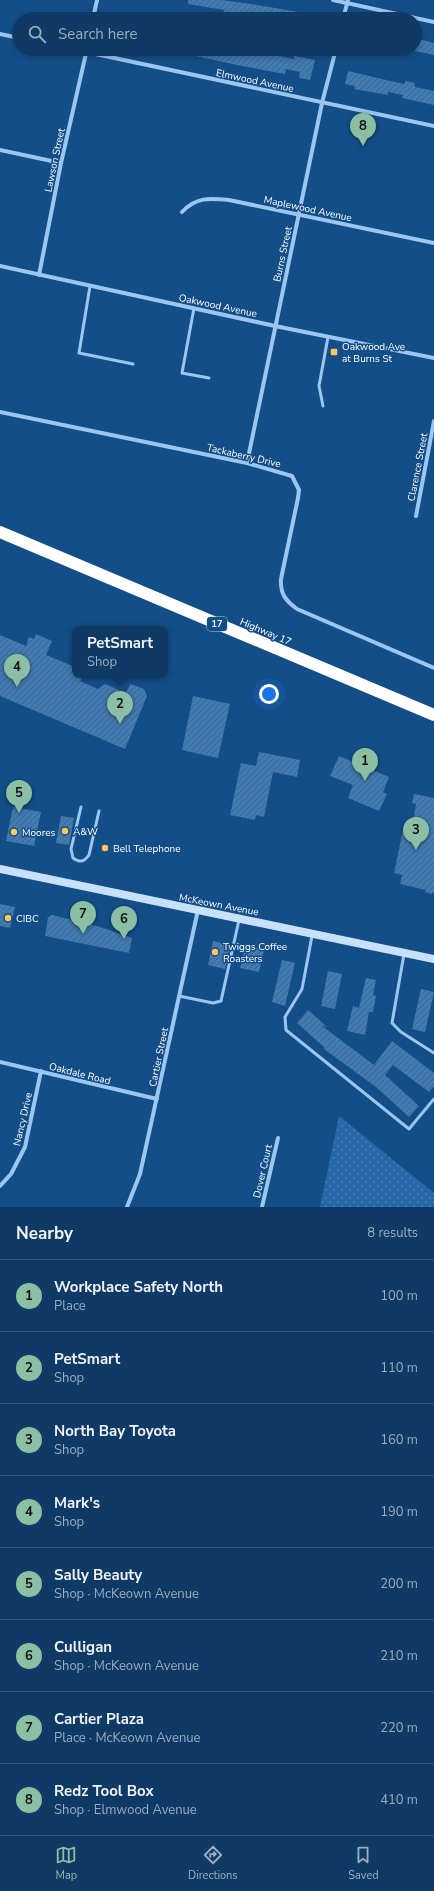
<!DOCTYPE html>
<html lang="en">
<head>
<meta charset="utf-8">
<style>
	:root { --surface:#0f3a66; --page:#18416c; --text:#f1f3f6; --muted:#9badbf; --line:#2f547a; --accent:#8abfa5 }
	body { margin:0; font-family:"Nunito Sans",sans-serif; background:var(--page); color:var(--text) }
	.you { position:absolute; left:269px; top:694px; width:14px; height:14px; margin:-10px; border:3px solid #fff; border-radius:50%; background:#1a73e8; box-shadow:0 0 0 6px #1a73e833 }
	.badge { display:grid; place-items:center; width:26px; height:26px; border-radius:50%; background:var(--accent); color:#111; font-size:13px; font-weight:700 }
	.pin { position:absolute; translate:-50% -33px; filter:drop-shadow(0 1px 2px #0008) }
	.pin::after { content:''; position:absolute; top:21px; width:14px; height:12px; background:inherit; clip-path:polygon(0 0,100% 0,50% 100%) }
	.popup { position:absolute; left:72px; top:626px; width:96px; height:52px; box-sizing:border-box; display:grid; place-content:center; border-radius:8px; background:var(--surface); filter:drop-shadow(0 1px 3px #0005); font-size:13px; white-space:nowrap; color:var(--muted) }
	.popup b { font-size:15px; color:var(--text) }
	.popup::after { content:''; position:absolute; left:50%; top:100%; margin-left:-8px; border:8px solid transparent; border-top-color:var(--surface) }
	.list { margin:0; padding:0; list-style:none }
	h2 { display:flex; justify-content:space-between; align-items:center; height:52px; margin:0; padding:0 16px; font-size:17px }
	h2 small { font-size:13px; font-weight:400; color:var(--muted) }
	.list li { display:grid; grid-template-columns:26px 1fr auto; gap:12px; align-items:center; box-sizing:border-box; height:72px; padding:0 16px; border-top:1px solid var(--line) }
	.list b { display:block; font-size:15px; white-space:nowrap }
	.list p { margin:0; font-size:13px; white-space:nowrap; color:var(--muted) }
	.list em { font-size:13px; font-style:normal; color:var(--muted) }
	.icon { flex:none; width:22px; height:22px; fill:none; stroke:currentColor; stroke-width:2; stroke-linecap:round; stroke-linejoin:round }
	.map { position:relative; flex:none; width:434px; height:1207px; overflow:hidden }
	.search { position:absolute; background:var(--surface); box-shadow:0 2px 6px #0003; left:12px; right:12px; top:12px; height:44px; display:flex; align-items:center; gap:10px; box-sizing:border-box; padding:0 14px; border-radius:22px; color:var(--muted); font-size:15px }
	.sheet { height:628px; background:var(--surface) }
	nav { display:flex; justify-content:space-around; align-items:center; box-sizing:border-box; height:56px; border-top:1px solid var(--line); background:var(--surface); font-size:11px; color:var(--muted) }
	nav a { display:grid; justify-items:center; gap:2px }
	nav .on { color:var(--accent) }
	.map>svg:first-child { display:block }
	.grass { fill:url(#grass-dots) }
	.building { fill:url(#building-hatch) }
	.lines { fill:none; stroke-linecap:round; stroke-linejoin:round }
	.lane { stroke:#9ac6ef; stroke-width:3 }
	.street { stroke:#9ac6ef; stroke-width:4 }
	.secondary { stroke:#c8e1fb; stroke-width:8 }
	.highway { stroke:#fff; stroke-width:12 }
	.poi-dot { fill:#ffc558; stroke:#144e88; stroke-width:1.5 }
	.labels { text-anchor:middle; stroke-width:3; stroke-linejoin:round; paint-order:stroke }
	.shield { fill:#144e88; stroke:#b8cadb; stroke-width:1 }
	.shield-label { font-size:9px; font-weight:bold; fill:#fff }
	.street-label { font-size:10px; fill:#fff; stroke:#144e88 }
	.poi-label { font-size:10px; fill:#fff; stroke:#144e88; text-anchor:start }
</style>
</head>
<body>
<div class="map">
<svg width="434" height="1207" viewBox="0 0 434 1207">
	<defs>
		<pattern id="grass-dots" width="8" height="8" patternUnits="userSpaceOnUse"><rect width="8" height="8" fill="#2668a7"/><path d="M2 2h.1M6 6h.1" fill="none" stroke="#477fb4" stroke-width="1.8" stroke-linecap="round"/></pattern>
		<pattern id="building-hatch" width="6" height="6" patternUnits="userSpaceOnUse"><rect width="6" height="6" fill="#417bb3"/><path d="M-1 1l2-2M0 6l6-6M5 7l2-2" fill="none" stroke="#466480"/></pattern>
	</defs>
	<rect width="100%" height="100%" fill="#144e88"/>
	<path class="grass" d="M339 1116 434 1193V1207H320Z"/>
	<path class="building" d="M188 0H222L251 4 322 16V19H253L223 14 224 10 188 4Z
		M415 38 434 43V55L415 51Z
		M182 49H240L294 59V56L315 60 310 80 299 78 300 72 286 69 285 74 237 65 182 53Z
		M348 71 395 82 405 84V81L415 83V87L434 91V105L402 98 403 95 388 92V95L354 89 355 86 345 84Z
		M36 634 52 641 46 655 75 667V675H83L80 681 98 689 105 684 126 693 130 684 144 689 147 696 125 749 0 696V635L26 646 29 637 34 639Z
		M193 696 230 704 218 758 182 750Z
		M259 752 300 760 297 777 273 772 264 817 256 815 255 820 230 815 241 763 256 766Z
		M339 756 389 777 383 792 387 794 379 811 348 798 353 785 330 776Z
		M414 794 434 798V891L432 894 425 892 426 890 400 884 402 875 394 873 404 825 412 827 416 804 412 803Z
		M13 807 41 812 34 846 6 841Z
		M61 816 74 818 69 845 56 843Z
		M0 904 15 907 10 928 0 926Z
		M52 915 100 927 132 938 129 953 45 936 48 917Z
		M213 941 230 945 225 969 208 965Z
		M246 945 264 950 259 972 240 968Z
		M282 960 295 963 285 1006 272 1002Z
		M328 971 342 974 335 1009 321 1006Z
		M366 978 376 980 373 995 376 996 373 1012H369L365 1035 347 1031 353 1006 359 1008Z
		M421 989 434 992 425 1032 412 1029Z
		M308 1010 327 1027 322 1026 374 1065 392 1041 434 1073V1086L429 1092 393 1065 385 1075 419 1106 409 1117 376 1087 324 1049 325 1048 297 1023Z"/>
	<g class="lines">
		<path class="lane" d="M90 286 79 353 133 364
			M194 308 182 373 209 378
			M323 406 319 386 328 337
			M81 807 71 849 73 858C80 863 84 862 89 855L99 811
			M312 936 302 989 285 1017 286 1030 409 1129 434 1099
			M404 954 392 1023 401 1032 434 1053
			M179 996 213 1003 221 1001 239 920"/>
		<path class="street" d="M333 0 434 22
			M93 19 97 0
			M343 19 348 0
			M0 34 19 38
			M72 49 434 126
			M0 150 61 163
			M182 212C196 197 209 198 229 200L434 243
			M0 266 275 326 434 358
			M39 275 61 163 87 49
			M0 412 247 463 292 476 299 490 298 498 281 579C280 594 286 601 297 609L434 668
			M247 463 322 103 336 49
			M416 516 434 421
			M0 1062 157 1099
			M0 1186 11 1174 25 1147 41 1071
			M127 1207 140 1174 198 910
			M262 1207 278 1138"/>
		<path class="secondary" d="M0 869 434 959"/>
		<path class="highway" d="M0 532 434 715"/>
	</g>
	<g class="poi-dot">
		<rect x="330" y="348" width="8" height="8" rx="2"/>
		<circle cx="65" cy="831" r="4"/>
		<circle cx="14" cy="832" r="4"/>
		<circle cx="105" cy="848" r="4"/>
		<circle cx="8" cy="918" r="4"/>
		<circle cx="215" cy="952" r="4"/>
	</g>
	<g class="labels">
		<rect class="shield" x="207" y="617" width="20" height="14" rx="3"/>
		<g class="shield-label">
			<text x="217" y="627">17</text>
		</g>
		<g class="street-label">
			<text transform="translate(255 80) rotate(12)" y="4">Elmwood Avenue</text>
			<text transform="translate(54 160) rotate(-78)" y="4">Lawson Street</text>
			<text transform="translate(308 208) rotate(12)" y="4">Maplewood Avenue</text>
			<text transform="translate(282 254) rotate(-78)" y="4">Burns Street</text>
			<text transform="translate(218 305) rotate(12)" y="4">Oakwood Avenue</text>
			<text transform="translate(244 455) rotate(13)" y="4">Tackaberry Drive</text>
			<text transform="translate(417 467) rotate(-79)" y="4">Clarence Street</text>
			<text transform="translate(266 631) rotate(23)" y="4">Highway 17</text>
			<text transform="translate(219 904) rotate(11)" y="4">McKeown Avenue</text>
			<text transform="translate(158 1057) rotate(-78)" y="4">Cartier Street</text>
			<text transform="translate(80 1073) rotate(14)" y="4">Oakdale Road</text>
			<text transform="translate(22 1119) rotate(-77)" y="4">Nancy Drive</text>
			<text transform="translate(262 1171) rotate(-77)" y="4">Dover Court</text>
		</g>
		<g class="poi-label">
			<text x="342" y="350">Oakwood Ave<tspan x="342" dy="12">at Burns St</tspan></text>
			<text x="73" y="835">A&amp;W</text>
			<text x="22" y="836">Moores</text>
			<text x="113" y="852">Bell Telephone</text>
			<text x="16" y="922">CIBC</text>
			<text x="223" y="950">Twiggs Coffee<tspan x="223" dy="12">Roasters</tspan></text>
		</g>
	</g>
</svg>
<div class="you"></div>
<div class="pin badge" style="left:365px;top:781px">1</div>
<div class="pin badge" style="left:120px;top:724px">2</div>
<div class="popup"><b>PetSmart</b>Shop</div>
<div class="pin badge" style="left:416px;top:850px">3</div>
<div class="pin badge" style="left:17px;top:687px">4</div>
<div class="pin badge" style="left:19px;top:813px">5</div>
<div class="pin badge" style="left:124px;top:939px">6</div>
<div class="pin badge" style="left:83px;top:934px">7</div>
<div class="pin badge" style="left:363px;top:146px">8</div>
<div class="search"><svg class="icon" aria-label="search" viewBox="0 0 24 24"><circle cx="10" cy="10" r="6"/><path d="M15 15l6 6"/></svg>Search here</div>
</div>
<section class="sheet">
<h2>Nearby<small>8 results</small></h2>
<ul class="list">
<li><span class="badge">1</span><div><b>Workplace Safety North</b><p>Place</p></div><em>100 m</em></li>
<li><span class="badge">2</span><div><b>PetSmart</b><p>Shop</p></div><em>110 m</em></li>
<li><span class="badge">3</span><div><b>North Bay Toyota</b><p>Shop</p></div><em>160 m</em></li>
<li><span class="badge">4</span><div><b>Mark's</b><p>Shop</p></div><em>190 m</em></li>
<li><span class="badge">5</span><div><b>Sally Beauty</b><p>Shop · McKeown Avenue</p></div><em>200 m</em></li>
<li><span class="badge">6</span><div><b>Culligan</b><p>Shop · McKeown Avenue</p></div><em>210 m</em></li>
<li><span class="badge">7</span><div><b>Cartier Plaza</b><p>Place · McKeown Avenue</p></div><em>220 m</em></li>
<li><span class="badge">8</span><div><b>Redz Tool Box</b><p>Shop · Elmwood Avenue</p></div><em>410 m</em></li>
</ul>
</section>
<nav>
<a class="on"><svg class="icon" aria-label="map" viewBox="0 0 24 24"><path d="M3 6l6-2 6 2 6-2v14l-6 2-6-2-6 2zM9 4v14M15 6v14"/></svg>Map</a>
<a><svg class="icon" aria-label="directions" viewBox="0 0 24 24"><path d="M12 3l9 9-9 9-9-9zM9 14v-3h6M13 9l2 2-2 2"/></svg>Directions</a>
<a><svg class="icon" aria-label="saved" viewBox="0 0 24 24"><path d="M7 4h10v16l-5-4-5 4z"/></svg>Saved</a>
</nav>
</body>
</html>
